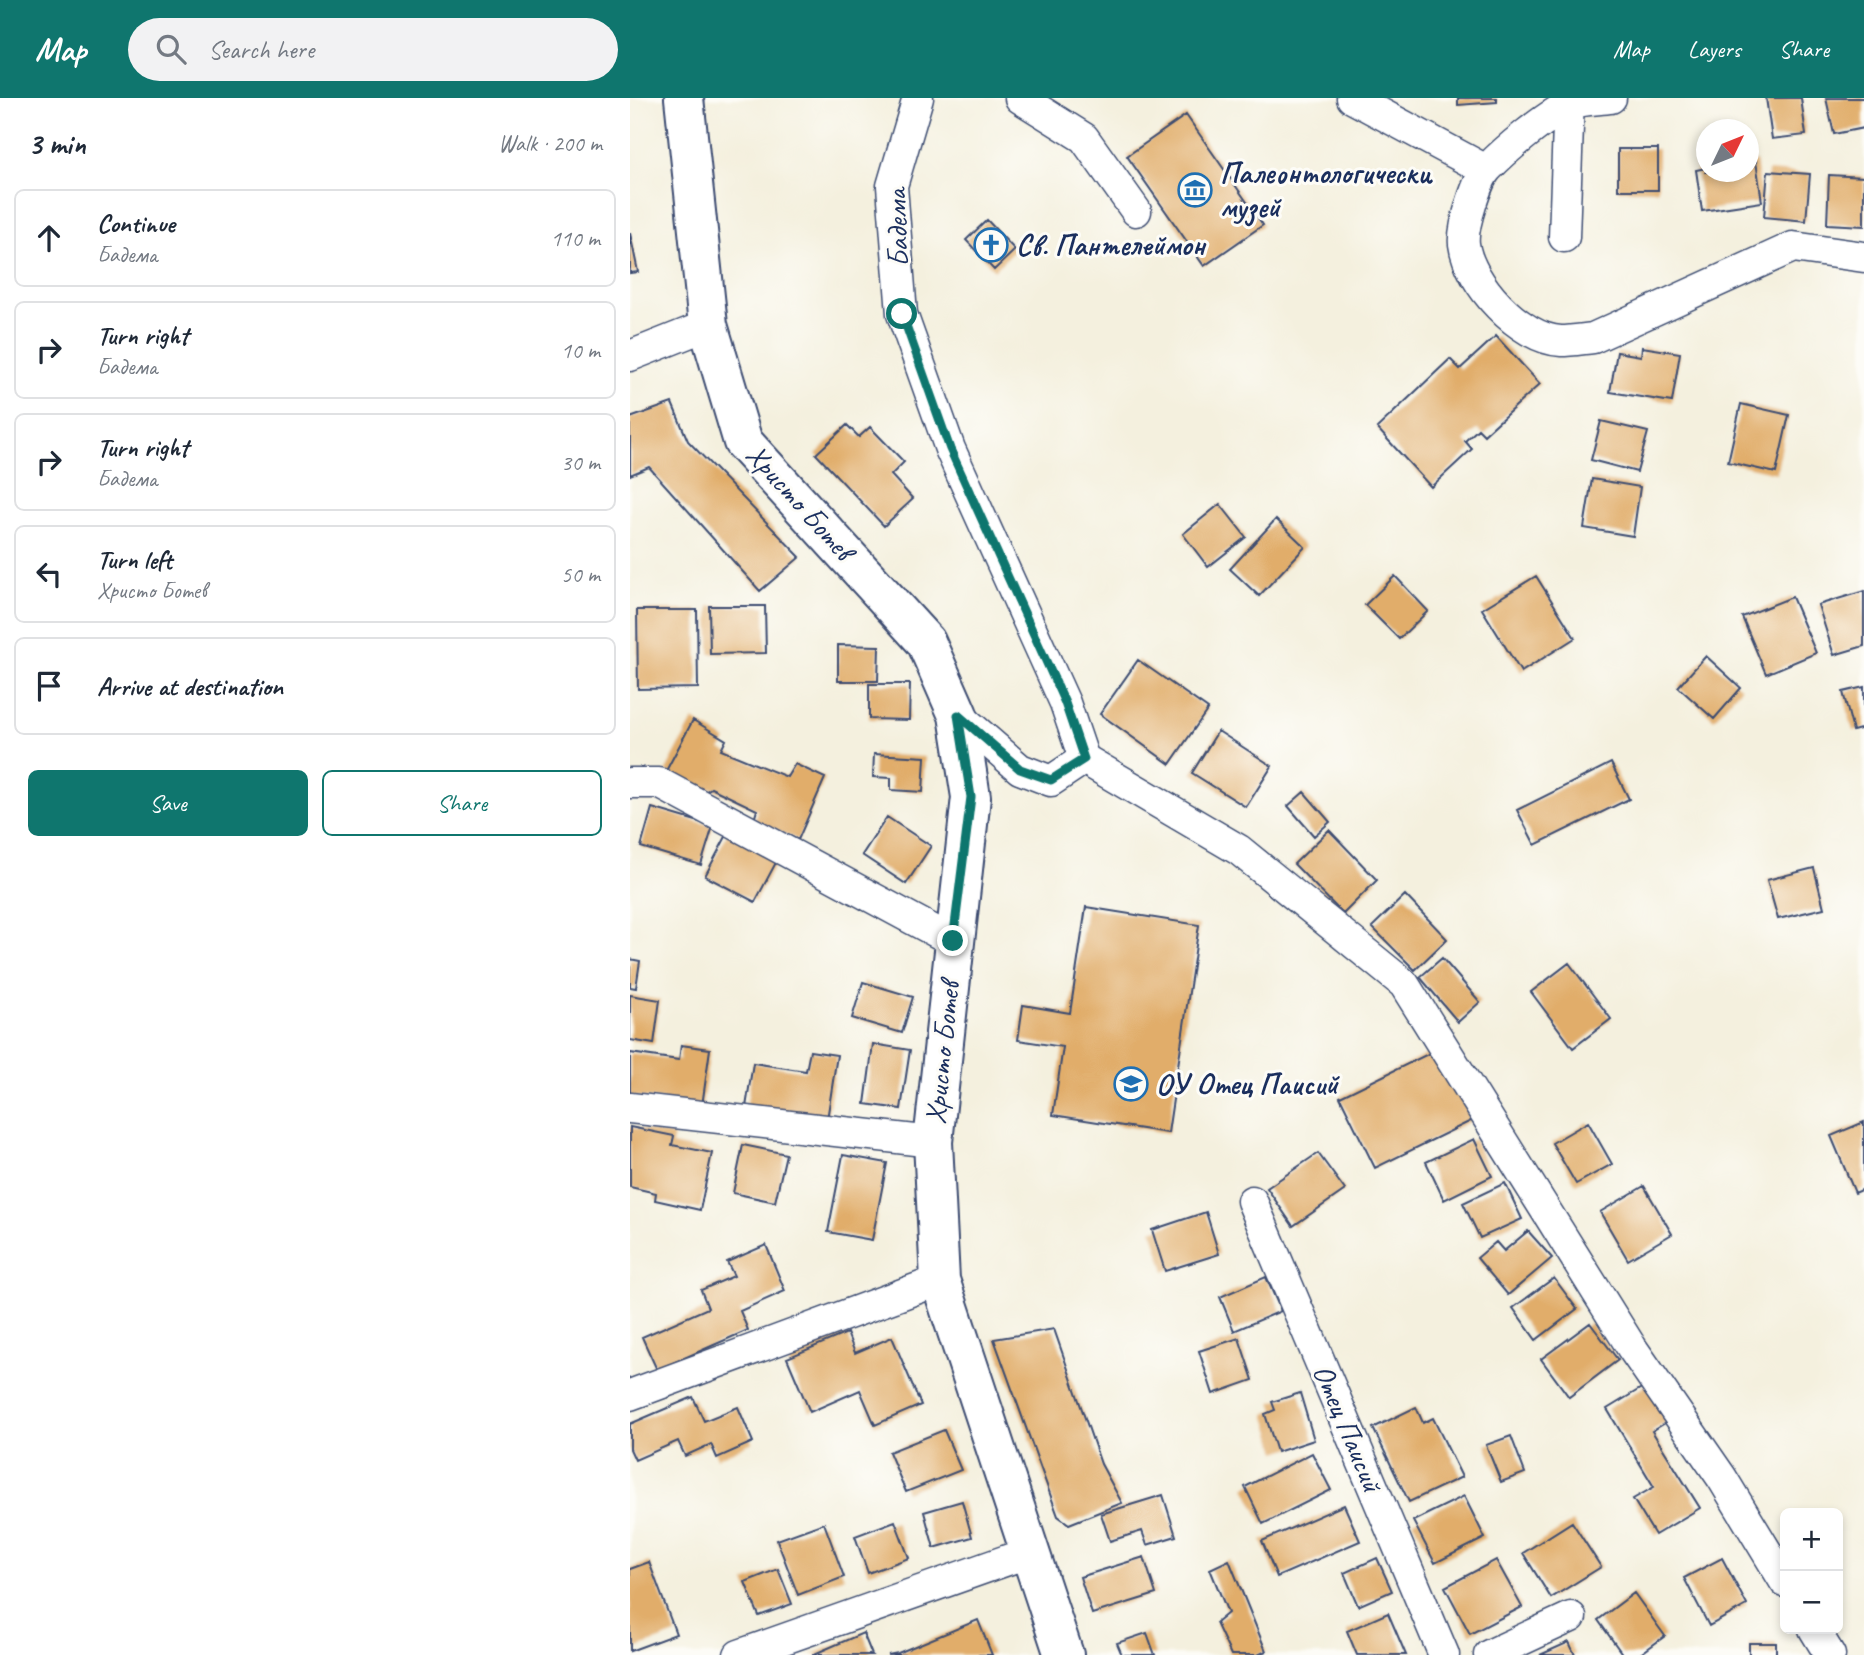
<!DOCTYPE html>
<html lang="en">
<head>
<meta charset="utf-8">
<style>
	:root { --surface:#fff; --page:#f2f2f3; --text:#1f2937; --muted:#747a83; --line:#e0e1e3; --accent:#0f766e }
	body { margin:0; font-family:Caveat,sans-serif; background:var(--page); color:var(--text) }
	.controls { position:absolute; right:21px; bottom:21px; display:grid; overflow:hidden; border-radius:10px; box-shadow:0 4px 10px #0003 }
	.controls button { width:63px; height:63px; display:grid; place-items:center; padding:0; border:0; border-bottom:2px solid var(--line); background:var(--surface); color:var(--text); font:35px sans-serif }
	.compass { position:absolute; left:1066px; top:21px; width:63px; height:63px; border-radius:50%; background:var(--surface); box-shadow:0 4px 10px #0003; rotate:47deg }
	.stop { position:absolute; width:21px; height:21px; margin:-16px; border:5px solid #0f766e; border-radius:50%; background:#fff }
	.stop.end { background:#0f766e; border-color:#fff; box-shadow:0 2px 7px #0008 }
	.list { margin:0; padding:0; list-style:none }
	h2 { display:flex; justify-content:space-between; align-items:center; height:91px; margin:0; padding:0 28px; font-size:30px }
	h2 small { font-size:23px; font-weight:400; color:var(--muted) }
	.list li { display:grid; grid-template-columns:46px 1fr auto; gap:21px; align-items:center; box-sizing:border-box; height:98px; margin:0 14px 14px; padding:0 14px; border:2px solid var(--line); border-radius:10px }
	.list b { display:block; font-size:26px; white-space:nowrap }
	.list p { margin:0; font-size:23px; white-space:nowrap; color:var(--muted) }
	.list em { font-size:23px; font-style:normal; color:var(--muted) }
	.actions { display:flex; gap:14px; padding:21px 28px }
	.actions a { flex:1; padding:16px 0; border:2px solid var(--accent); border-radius:10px; text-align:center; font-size:24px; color:var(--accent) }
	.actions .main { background:var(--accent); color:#fff }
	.icon { flex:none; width:38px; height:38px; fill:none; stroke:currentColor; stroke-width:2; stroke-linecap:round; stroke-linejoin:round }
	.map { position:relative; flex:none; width:1234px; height:1557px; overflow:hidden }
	header { display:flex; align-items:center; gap:42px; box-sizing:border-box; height:98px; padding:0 35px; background:var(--accent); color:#fff }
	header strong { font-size:33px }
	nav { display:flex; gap:38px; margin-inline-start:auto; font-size:24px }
	.search { width:490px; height:63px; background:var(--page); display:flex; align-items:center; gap:18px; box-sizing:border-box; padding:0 24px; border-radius:38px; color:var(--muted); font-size:26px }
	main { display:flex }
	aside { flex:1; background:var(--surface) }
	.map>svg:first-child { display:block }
	.building { fill:#e1ad6a }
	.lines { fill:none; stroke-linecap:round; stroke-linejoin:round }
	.street-casing { stroke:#3c4c71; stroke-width:33 }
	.secondary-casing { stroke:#3c4c71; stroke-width:42 }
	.street { stroke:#fff; stroke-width:30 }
	.secondary { stroke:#fff; stroke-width:38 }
	.route { stroke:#0f766e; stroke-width:9 }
	.labels { text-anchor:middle; stroke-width:6; stroke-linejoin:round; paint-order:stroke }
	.poi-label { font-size:30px; font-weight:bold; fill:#1b2f5e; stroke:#fdfcf7; text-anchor:start }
	.street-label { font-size:30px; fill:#1b2f5e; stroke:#fdfcf7 }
</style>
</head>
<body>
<header>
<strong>Map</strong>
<div class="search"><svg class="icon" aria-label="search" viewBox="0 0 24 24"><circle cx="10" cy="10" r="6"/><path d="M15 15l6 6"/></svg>Search here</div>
<nav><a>Map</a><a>Layers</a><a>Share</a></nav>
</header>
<main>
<aside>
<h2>3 min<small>Walk · 200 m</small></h2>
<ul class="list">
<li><svg class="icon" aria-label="ahead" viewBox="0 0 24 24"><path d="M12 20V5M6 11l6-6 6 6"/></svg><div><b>Continue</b><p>Бадема</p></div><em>110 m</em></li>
<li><svg class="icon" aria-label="right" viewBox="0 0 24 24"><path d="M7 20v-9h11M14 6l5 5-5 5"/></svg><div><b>Turn right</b><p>Бадема</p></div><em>10 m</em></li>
<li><svg class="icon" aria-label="right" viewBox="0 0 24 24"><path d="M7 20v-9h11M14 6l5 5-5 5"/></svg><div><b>Turn right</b><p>Бадема</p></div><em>30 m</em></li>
<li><svg class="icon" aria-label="left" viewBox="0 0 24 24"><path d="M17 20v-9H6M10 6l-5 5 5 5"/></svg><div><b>Turn left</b><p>Христо Ботев</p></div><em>50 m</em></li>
<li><svg class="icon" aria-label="arrive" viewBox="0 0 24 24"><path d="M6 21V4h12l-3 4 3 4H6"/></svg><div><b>Arrive at destination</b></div></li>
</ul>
<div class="actions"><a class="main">Save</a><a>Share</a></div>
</aside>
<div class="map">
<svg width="1234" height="1557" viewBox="0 0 1234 1557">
	<rect width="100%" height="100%" fill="#fdfcf7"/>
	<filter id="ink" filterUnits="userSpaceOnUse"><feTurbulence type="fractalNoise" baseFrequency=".0143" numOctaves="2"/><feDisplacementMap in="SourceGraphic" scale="14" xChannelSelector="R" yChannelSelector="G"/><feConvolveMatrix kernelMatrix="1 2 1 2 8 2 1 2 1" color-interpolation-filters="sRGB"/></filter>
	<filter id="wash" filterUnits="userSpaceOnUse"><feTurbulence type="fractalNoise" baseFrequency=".00686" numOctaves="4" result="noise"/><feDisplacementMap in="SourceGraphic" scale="28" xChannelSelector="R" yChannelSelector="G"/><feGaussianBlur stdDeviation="1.57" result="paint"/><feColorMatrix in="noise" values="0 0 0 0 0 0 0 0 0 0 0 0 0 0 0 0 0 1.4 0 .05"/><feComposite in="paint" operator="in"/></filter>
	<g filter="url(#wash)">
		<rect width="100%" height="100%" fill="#f4f0de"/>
		<g id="blocks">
			<path class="building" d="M828 0H867V4L828 7Z
				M1136 0H1171L1176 37 1142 41Z
				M1196 0H1234V30L1204 36Z
				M556 17 633 127 574 168 497 58Z
				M988 51H1028V92H988Z
				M1126 63 1132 104 1072 113 1066 72 1076 70V74H1118V65Z
				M1138 73 1180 76 1176 123 1134 119Z
				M1199 77 1234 79V128L1197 126Z
				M357 122 385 152 364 172 336 142Z
				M0 135 8 174 0 175Z
				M866 238 910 286 854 337 848 331 835 343 842 351 801 389 747 330 820 261 830 271Z
				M1012 249 1050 255 1042 304 980 294 987 254 1011 258Z
				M42 305 58 343 170 459 130 493 19 369 0 377V320Z
				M1111 306 1159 317 1146 375 1098 364Z
				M971 323 1018 334 1007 374 961 362Z
				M217 327 229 339 240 329 274 364 261 377 283 401 254 428 186 356Z
				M962 381 1010 389 1003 438 954 430Z
				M590 406 616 439 578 469 553 436Z
				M646 421 675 449 629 498 600 471Z
				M765 478 798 513 769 541 735 507Z
				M906 478 945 540 891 574 852 511Z
				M1234 493V548L1204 557 1188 507Z
				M1162 499 1186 555 1136 576 1112 519Z
				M79 508H135L136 555 80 556Z
				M7 512H67L68 590 8 591Z
				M208 547 249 548 248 583H208Z
				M1076 558 1111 590 1084 621 1048 589Z
				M508 562 578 611 540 666 470 616Z
				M239 586H280L279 622 239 621Z
				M1234 589V630L1223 633 1213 594Z
				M63 622 96 642 91 652 157 679 165 666 195 680 168 742 124 722 127 712 81 690 72 696 36 673Z
				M588 633 642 668 616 709 562 675Z
				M244 656 295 659 293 694 261 692V680L243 679Z
				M981 665 999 701 905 747 887 712Z
				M674 694 700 724 684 738 658 708Z
				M22 710 83 728 71 767 11 749Z
				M257 719 301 748 276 786 232 757Z
				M100 731 150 757 125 804 75 778Z
				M699 732 747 782 713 816 664 766Z
				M1184 770 1194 810 1148 821 1137 782Z
				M775 797 817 841 785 872 742 829Z
				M456 809 569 827 538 1035 423 1017 433 949 388 942 393 907 440 915Z
				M812 860 850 904 828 924 790 879Z
				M0 861 10 863 6 890 0 889Z
				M939 865 981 921 943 950 901 894Z
				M233 884 283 899 272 935 222 920Z
				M0 897 30 902 24 946 0 942Z
				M243 946 280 952 271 1011 235 1006Z
				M51 947 80 951 72 1008 0 998V955L49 962Z
				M808 951 843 1022 745 1070 710 999Z
				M180 953 207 957 197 1022 116 1009 123 965 176 973Z
				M958 1024 982 1066 946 1086 922 1045Z
				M1234 1024V1091L1225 1095 1201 1038Z
				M0 1029 44 1038 42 1047 82 1055 70 1112 25 1102 26 1095 0 1089Z
				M844 1041 862 1078 814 1102 796 1064Z
				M113 1047 156 1056 145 1104 103 1095Z
				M688 1055 715 1092 663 1128 637 1090Z
				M213 1057 257 1065 242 1142 198 1134Z
				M875 1085 892 1121 850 1140 833 1105Z
				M1014 1088 1042 1136 998 1162 970 1114Z
				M576 1114 589 1156 535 1173 522 1132Z
				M898 1133 922 1160 878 1197 847 1160 866 1144 874 1153Z
				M136 1147 155 1193 110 1213 118 1232 27 1272 12 1239 78 1210 71 1192 104 1178 97 1164Z
				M636 1179 651 1213 604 1233 590 1199Z
				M924 1180 947 1211 906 1242 883 1210Z
				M960 1225 988 1262 939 1299 911 1261Z
				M424 1231 471 1366 492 1405 439 1426 428 1418 364 1241Z
				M217 1235 225 1255 262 1239 291 1307 245 1327 230 1292 180 1314 157 1260Z
				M609 1240 623 1282 583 1296 569 1253Z
				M1023 1283 1045 1319 1022 1333 1070 1410 1025 1437 1003 1401 1024 1389 977 1311Z
				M670 1295 684 1342 647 1354 635 1316 645 1312 642 1304Z
				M63 1299 74 1323 108 1309 123 1344 87 1360 81 1346 55 1358 48 1343 5 1362 0 1351V1326Z
				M786 1309 793 1325 803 1320 832 1379 779 1404 743 1330Z
				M314 1332 331 1372 276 1394 259 1354Z
				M881 1338 895 1375 871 1384 856 1347Z
				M682 1355 701 1392 633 1426 615 1389Z
				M533 1397 546 1438 517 1447 512 1433 480 1443 471 1416Z
				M834 1398 855 1440 805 1465 783 1423Z
				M332 1403 342 1439 304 1450 294 1414Z
				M714 1407 730 1443 647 1479 632 1443Z
				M265 1423 279 1460 238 1475 225 1438Z
				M942 1424 971 1469 921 1500 893 1455Z
				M194 1425 214 1479 168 1497 147 1442Z
				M514 1459 526 1496 462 1516 450 1479Z
				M747 1460 762 1493 728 1508 714 1475Z
				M1092 1460 1117 1507 1079 1528 1054 1480Z
				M599 1462 636 1553 628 1557H601L586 1525 598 1515 580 1471Z
				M866 1462 892 1509 840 1536 815 1489Z
				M19 1464 46 1536 0 1553V1471Z
				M148 1471 162 1506 129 1518 115 1484Z
				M1004 1495 1035 1538 1009 1557H993L968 1522Z
				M758 1515 776 1557H727L717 1533Z
				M348 1522 362 1557H258L268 1555Z
				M233 1535 242 1557H182Z
				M517 1535 525 1557H492L487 1545Z
				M939 1544 945 1557H910Z
				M1119 1545H1146V1557H1119Z"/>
		</g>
	</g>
	<g filter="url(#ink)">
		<use href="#blocks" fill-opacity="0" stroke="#3c4c71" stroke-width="2"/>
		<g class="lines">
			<defs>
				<path id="street" d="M288 0 262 88 272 216 320 351 435 605 454 661 421 683 390 671 328 617
					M390 0 454 40 506 113
					M722 0 856 72
					M981 0C968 2 950 1 939 7 915 19 876 51 858 70 847 81 832 130 834 146 839 185 890 241 931 243 941 243 953 241 963 240L1163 149 1234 159
					M934 139 939 0
					M0 258 78 227
					M454 661 609 752 774 886 1002 1250 1092 1380 1155 1484
					M0 685H29L323 843
					M0 1010 303 1044
					M622 1103 814 1557
					M0 1297 310 1182
					M1184 1531 1200 1557
					M109 1557 400 1454
					M859 1557 941 1519"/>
				<path id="secondary" d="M54 0 78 227 113 344 296 544 328 617 341 699 303 1044 310 1182 434 1557"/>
			</defs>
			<use href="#street" class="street-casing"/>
			<use href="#secondary" class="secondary-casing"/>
			<use href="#street" class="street"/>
			<use href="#secondary" class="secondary"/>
		</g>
	</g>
	<g class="lines" filter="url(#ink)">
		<path class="route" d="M272 216 320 351 435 605 454 661 421 682 390 671 328 617 341 699 323 843"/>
	</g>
	<defs>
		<symbol id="museum-ring" viewBox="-11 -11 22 22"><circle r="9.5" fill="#fdfcf7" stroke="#1f6fb2" stroke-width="1.5"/><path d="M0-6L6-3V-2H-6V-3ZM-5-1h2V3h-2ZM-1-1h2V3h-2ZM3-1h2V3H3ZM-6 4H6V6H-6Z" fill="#1f6fb2"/></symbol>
		<symbol id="church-ring" viewBox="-11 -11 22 22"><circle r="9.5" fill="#fdfcf7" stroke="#1f6fb2" stroke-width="1.5"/><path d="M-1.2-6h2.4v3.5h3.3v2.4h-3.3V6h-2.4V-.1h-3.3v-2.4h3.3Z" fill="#1f6fb2"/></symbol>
		<symbol id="school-ring" viewBox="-11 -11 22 22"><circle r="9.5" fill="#fdfcf7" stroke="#1f6fb2" stroke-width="1.5"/><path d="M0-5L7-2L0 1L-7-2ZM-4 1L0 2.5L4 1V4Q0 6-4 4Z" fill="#1f6fb2"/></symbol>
	</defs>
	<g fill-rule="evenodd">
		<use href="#museum-ring" x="546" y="73" width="38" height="38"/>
		<use href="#church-ring" x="342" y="128" width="38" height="38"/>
		<use href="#school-ring" x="482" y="967" width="38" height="38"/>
	</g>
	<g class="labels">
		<g class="poi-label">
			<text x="590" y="85">Палеонтологически<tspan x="590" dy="34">музей</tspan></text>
			<text x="386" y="157">Св. Пантелеймон</text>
			<text x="526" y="996">ОУ Отец Паисий</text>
		</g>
		<g class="street-label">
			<text transform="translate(267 130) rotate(-92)" y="10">Бадема</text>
			<text transform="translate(170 404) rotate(48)" y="10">Христо Ботев</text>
			<text transform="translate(312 955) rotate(-84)" y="10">Христо Ботев</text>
			<text transform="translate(718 1330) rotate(67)" y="10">Отец Паисий</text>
		</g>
	</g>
</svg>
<div class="controls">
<button>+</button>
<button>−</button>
</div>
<svg class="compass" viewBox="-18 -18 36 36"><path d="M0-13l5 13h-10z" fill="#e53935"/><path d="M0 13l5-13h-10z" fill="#747a83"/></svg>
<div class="stop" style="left:272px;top:216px"></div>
<div class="stop end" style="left:323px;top:843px"></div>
</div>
</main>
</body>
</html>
